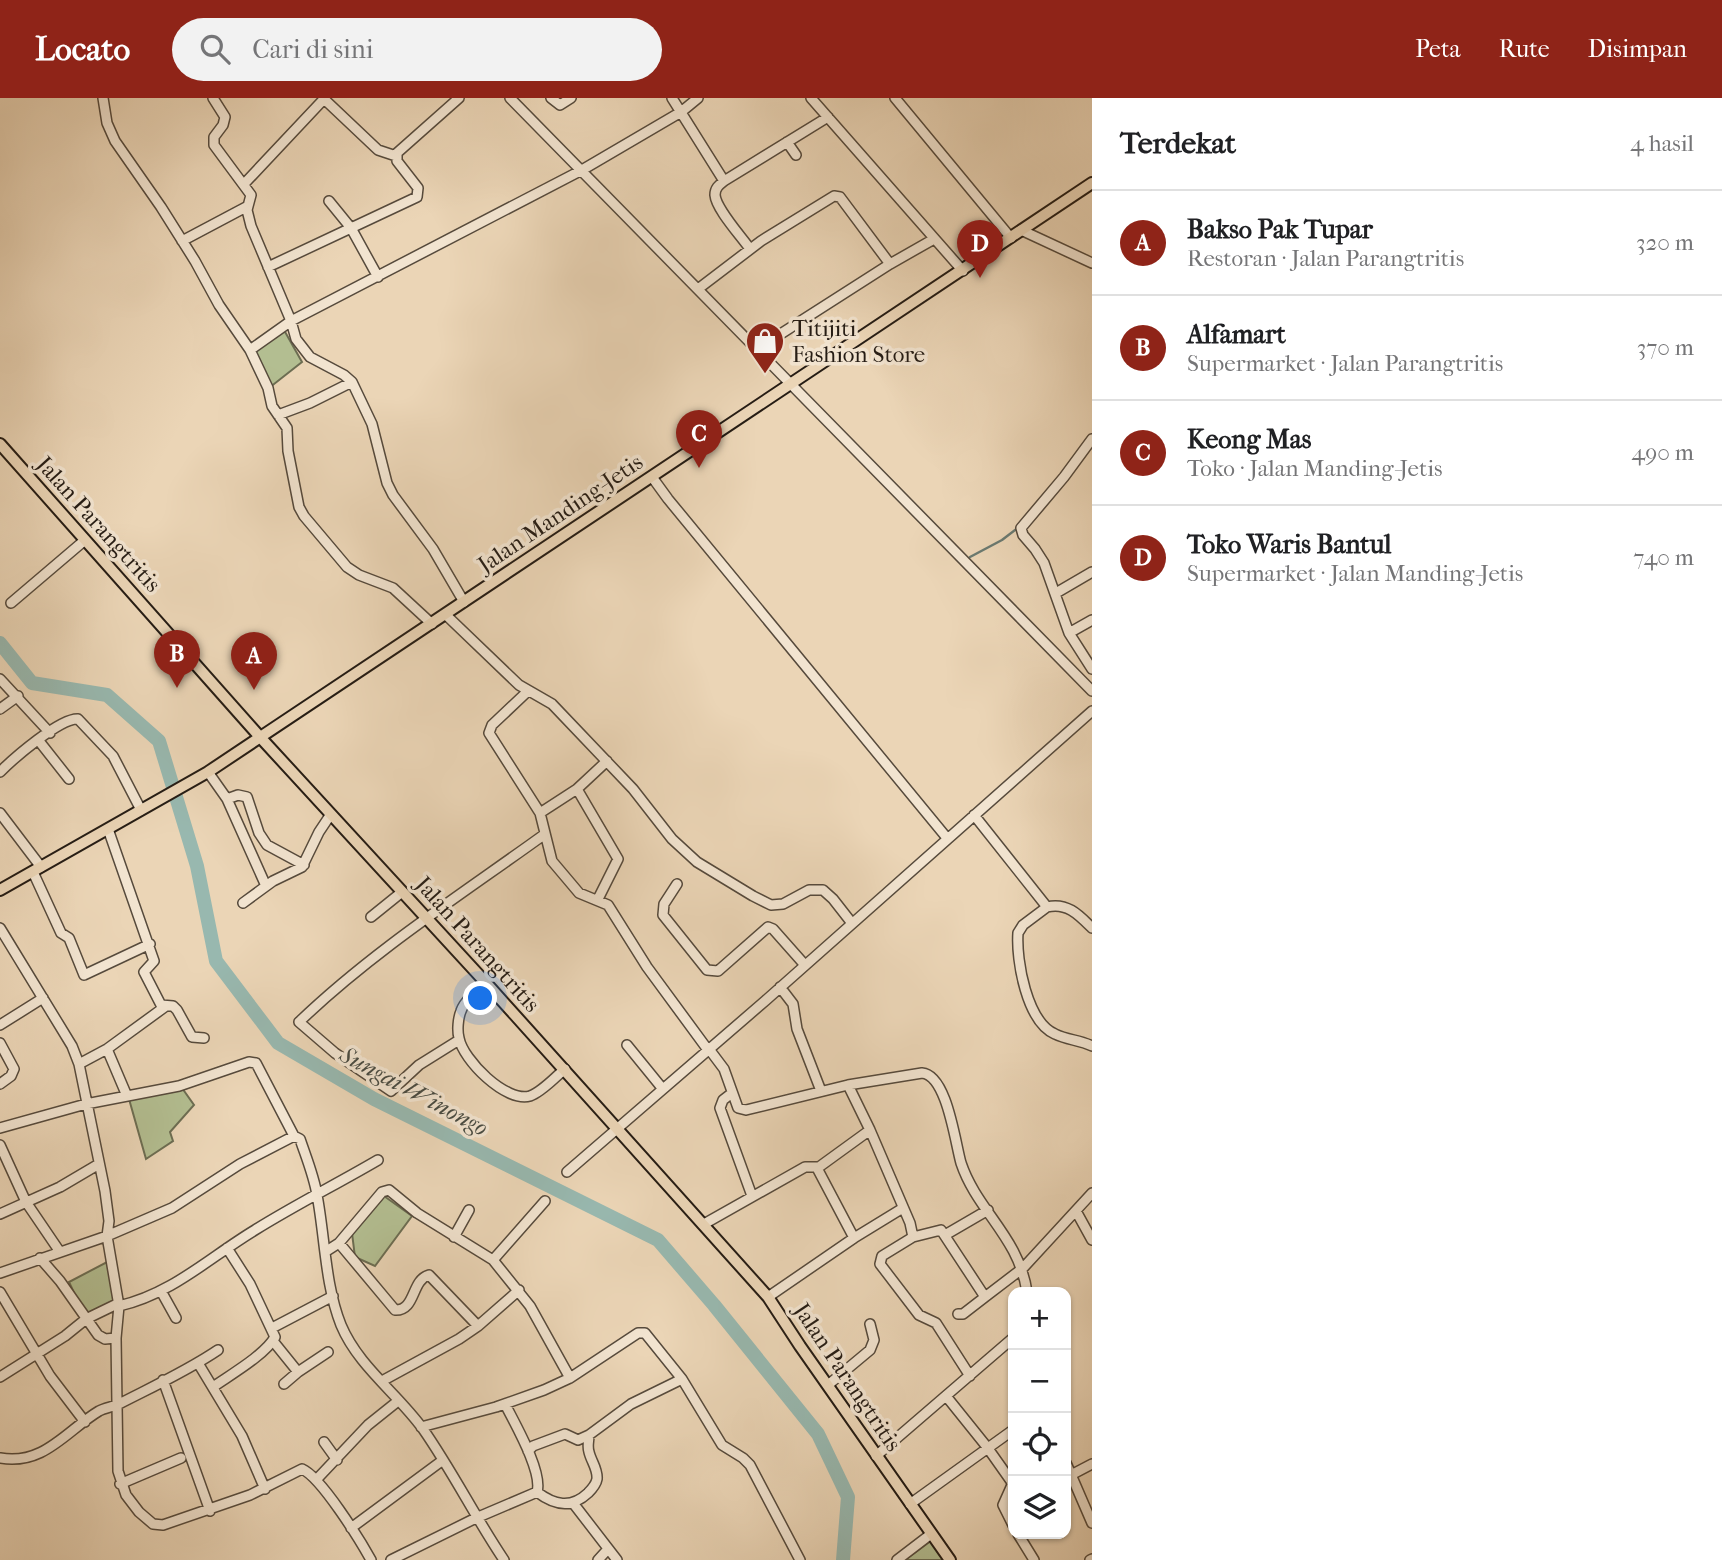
<!DOCTYPE html>
<html lang="id">
<head>
<meta charset="utf-8">
<style>
	:root { --surface:#fff; --page:#f2f2f2; --text:#202124; --muted:#757577; --line:#e0e0e0; --accent:#8f2418 }
	body { margin:0; font-family:"IM FELL French Canon",serif; background:var(--page); color:var(--text) }
	.controls { position:absolute; right:21px; bottom:21px; display:grid; overflow:hidden; border-radius:14px; box-shadow:0 2px 5px #0004 }
	.controls button { width:63px; height:63px; display:grid; place-items:center; padding:0; border:0; border-bottom:2px solid var(--line); background:var(--surface); color:var(--text); font:35px sans-serif }
	.you { position:absolute; left:481px; top:901px; width:24px; height:24px; margin:-18px; border:5px solid #fff; border-radius:50%; background:#1a73e8; box-shadow:0 0 0 10px #1a73e833 }
	.badge { display:grid; place-items:center; width:46px; height:46px; border-radius:50%; background:var(--accent); color:#fff; font-size:23px; font-weight:700 }
	.pin { position:absolute; translate:-50% -58px; filter:drop-shadow(0 2px 4px #0008) }
	.pin::after { content:''; position:absolute; top:37px; width:24px; height:21px; background:inherit; clip-path:polygon(0 0,100% 0,50% 100%) }
	.list { margin:0; padding:0; list-style:none }
	h2 { display:flex; justify-content:space-between; align-items:center; height:91px; margin:0; padding:0 28px; font-size:30px }
	h2 small { font-size:23px; font-weight:400; color:var(--muted) }
	.list li { display:grid; grid-template-columns:46px 1fr auto; gap:21px; align-items:center; box-sizing:border-box; height:105px; padding:0 28px; border-top:2px solid var(--line) }
	.list b { display:block; font-size:26px; white-space:nowrap }
	.list p { margin:0; font-size:23px; white-space:nowrap; color:var(--muted) }
	.list em { font-size:23px; font-style:normal; color:var(--muted) }
	.icon { flex:none; width:38px; height:38px; fill:none; stroke:currentColor; stroke-width:2; stroke-linecap:round; stroke-linejoin:round }
	.map { position:relative; flex:none; width:1092px; height:1462px; overflow:hidden }
	header { display:flex; align-items:center; gap:42px; box-sizing:border-box; height:98px; padding:0 35px; background:var(--accent); color:#fff }
	header strong { font-size:33px }
	nav { display:flex; gap:38px; margin-inline-start:auto; font-size:24px }
	.search { width:490px; height:63px; background:var(--page); display:flex; align-items:center; gap:18px; box-sizing:border-box; padding:0 24px; border-radius:38px; color:var(--muted); font-size:26px }
	main { display:flex }
	aside { flex:1; background:var(--surface) }
	.map>svg:first-child { display:block }
	.green { fill:#b3be91; stroke:#6c6d52; stroke-width:2 }
	.lines { fill:none; stroke-linecap:round; stroke-linejoin:round }
	.stream { stroke:#6a7a71; stroke-width:2.5 }
	.river { stroke:#98b8af; stroke-width:14 }
	.minor-casing { stroke:#564a3c; stroke-width:12 }
	.major-casing { stroke:#251c14; stroke-width:14 }
	.minor { stroke:#f2e4d0; stroke-width:9 }
	.major { stroke:#ebd5b6; stroke-width:10 }
	.labels { text-anchor:middle; stroke-width:7; stroke-linejoin:round; paint-order:stroke }
	.poi-label { font-size:23px; fill:#251c14; stroke:#f2e4d0; text-anchor:start }
	.street-label { font-size:23px; fill:#251c14; stroke:#f2e4d0 }
	.water-label { font-size:24px; font-style:italic; fill:#484b42; stroke:#f2e4d0 }
</style>
</head>
<body>
<header>
<strong>Locato</strong>
<div class="search"><svg class="icon" aria-label="search" viewBox="0 0 24 24"><circle cx="10" cy="10" r="6"/><path d="M15 15l6 6"/></svg>Cari di sini</div>
<nav><a>Peta</a><a>Rute</a><a>Disimpan</a></nav>
</header>
<main>
<div class="map">
<svg width="1092" height="1462" viewBox="0 0 1092 1462">
	<rect width="100%" height="100%" fill="#ebd5b6"/>
	<filter id="stains"><feTurbulence type="fractalNoise" baseFrequency=".00286" numOctaves="4"/><feColorMatrix values="0 0 0 0 .2 0 0 0 0 .09 0 0 0 0 .02 0 0 0 .5 -.17"/></filter>
	<radialGradient id="worn" r=".72"><stop offset=".6" stop-color="#630" stop-opacity="0"/><stop offset="1" stop-color="#630" stop-opacity=".3"/></radialGradient>
	<path class="green" d="M284 232 302 264 269 290 253 253Z
		M182 990 194 1007 170 1034 173 1043 146 1061 129 1001Z
		M384 1098 412 1118 375 1168 355 1159 352 1135Z
		M109 1163 118 1203 85 1218 69 1184Z
		M932 1442 946 1462H905Z"/>
	<g class="lines">
		<path class="stream" d="M970 459 1002 442 1019 429"/>
		<path class="river" d="M0 545 32 585 107 597 159 643 197 768 216 863 278 945 374 1001 658 1142 714 1207 818 1336 848 1399 843 1462"/>
		<defs>
			<path id="minor" d="M103 0 107 25 115 43 161 109 195 163 219 207 250 252 268 290 272 308 287 330 288 353 299 409 304 418 347 469 359 477 393 490 432 526
				M213 0 225 19 223 27 214 39V47L251 97 247 112 251 128 291 223 296 241 310 259 344 277 352 284 372 326 387 385 393 397 433 451 464 504
				M323 0 378 52 396 58
				M510 0 1092 593
				M551 0 560 7 571 0
				M672 0 724 83
				M811 0 963 173
				M895 0 1011 140
				M787 44 796 57
				M244 86 324 1
				M1021 132 1092 165
				M182 143 248 108
				M750 151C741 138 716 111 715 97 715 90 719 87 724 83L828 19
				M268 169 351 130 329 103
				M378 179 351 130 417 99 418 90 397 63V55L459 0
				M698 191 761 143 834 98 840 99 890 166
				M757 251 890 166 934 141
				M250 252 291 223 582 72 681 14 698 0
				M278 317 310 305 352 284
				M1092 341 1064 379 1021 430 1023 437 1035 451 1044 465 1069 535 1092 571
				M652 379 668 401 947 740
				M1056 495 1092 474
				M11 505 85 442
				M446 517 519 587 552 606 633 691 672 741 697 764 753 798 771 807 783 806 809 792H823L833 801 851 824
				M1069 535 1092 522
				M0 581 50 635
				M528 593 492 627 489 635 540 715 552 763 579 795 608 807 647 869 708 952
				M0 611 18 598
				M39 643 69 681
				M0 674C14 660 60 620 78 621L113 658 141 712
				M208 674 227 701 238 697 247 699 259 735 267 747 304 767
				M577 691 618 761 598 801
				M227 701 266 788
				M0 715 41 769
				M540 715 577 691 607 663
				M974 717 1047 809C1067 804 1079 817 1092 830
				M108 731 154 863 144 874 161 907 173 908 177 912 192 939 204 940
				M33 774 61 835 69 840 84 877 150 846
				M677 786 664 806 663 817 707 872 718 873 768 829 773 831 804 866
				M243 805 273 783 302 769 319 734 331 716
				M1047 809 1023 827 1018 835C1016 863 1027 924 1055 936 1067 942 1080 942 1092 948
				M371 819 402 794
				M0 830 72 948 79 966 105 1093 109 1123 107 1138 119 1208 116 1240 118 1373 126 1397 139 1414 153 1426 163 1427 250 1397 302 1371C321 1379 360 1442 371 1462
				M487 886C478 893 465 901 461 913 458 920 457 933 459 940 463 962 506 1005 530 998 542 994 555 979 565 971
				M780 889 793 906 797 931 821 993
				M0 927 43 900
				M459 942 419 967 391 993 335 955 299 924C373 853 462 796 545 736
				M0 945 14 971 11 978 0 986
				M627 947 662 990
				M107 951 127 998
				M709 951 724 971 738 1010 746 1012 848 987 922 975C947 977 955 1044 961 1065 977 1113 1019 1139 1027 1194
				M79 966 107 951 166 908
				M848 987 870 1032 910 1125 913 1139 882 1158 880 1166 919 1217 936 1225 970 1278
				M732 995 723 1002 720 1010 752 1098
				M0 1030 86 1006 179 988 249 964 256 965 294 1038 300 1041C306 1059 314 1078 317 1097 325 1139 325 1187 341 1227 358 1268 398 1296 423 1331 453 1374 475 1419 504 1462
				M0 1047 26 1104 60 1154
				M567 1074 765 903 1092 613
				M1076 1113 1092 1142
				M0 1116 60 1089 99 1066
				M704 1126 805 1069H819L870 1032
				M945 1137 988 1112
				M454 1139 469 1112
				M913 1139 941 1132 985 1199 1023 1170 1092 1095
				M854 1140 903 1110
				M339 1145 395 1212C416 1213 411 1182 429 1177L478 1228
				M325 1154 339 1145 382 1094 389 1092 417 1115 493 1162 530 1208 570 1280
				M40 1160 60 1183 98 1237 105 1241 116 1240
				M493 1162 545 1103
				M0 1175 107 1138 172 1110 240 1066 294 1038
				M161 1193 176 1220
				M0 1194 50 1278 85 1324
				M768 1199 854 1140 817 1070
				M119 1208C172 1196 210 1159 255 1132 295 1107 337 1086 378 1062
				M958 1216H963L985 1199
				M272 1230 333 1198
				M273 1243 298 1274 328 1254
				M198 1265 242 1338 265 1391
				M0 1279 65 1238 86 1221 119 1205
				M163 1282 210 1413
				M382 1283 459 1241 478 1228 519 1192
				M284 1286 298 1274
				M828 1287 870 1252 874 1242 870 1226
				M213 1289C230 1277 265 1257 275 1239L250 1186 227 1150
				M946 1298 987 1349 1011 1383 1012 1387 1003 1407 1013 1427
				M421 1329 496 1309 544 1292 570 1280 638 1235H645L682 1281 722 1347 743 1360 750 1367 800 1462
				M324 1344 337 1362
				M528 1353 533 1348 565 1336 578 1342 589 1337 631 1306 682 1281
				M876 1358 1013 1240
				M0 1360C44 1368 67 1332 99 1313 105 1310 112 1309 119 1306 152 1289 187 1273 218 1252
				M1066 1365 1092 1425
				M1071 1377 1092 1366
				M316 1382 368 1327 398 1303
				M120 1386 181 1360
				M537 1394C554 1407 571 1411 588 1395 592 1391 596 1387 597 1381 598 1371 591 1363 589 1354 587 1348 589 1343 589 1337
				M573 1405 617 1462
				M910 1406 1013 1332
				M351 1430 443 1362
				M1018 1436 1034 1462
				M391 1462 476 1420 537 1394C543 1374 515 1326 505 1306
				M598 1462 608 1451
				M897 1462 931 1436
				M1090 1462 1092 1461"/>
			<path id="major" d="M0 346 260 639 487 886 768 1199 800 1248 950 1462
				M0 792 208 674 1092 85"/>
		</defs>
		<use href="#minor" class="minor-casing"/>
		<use href="#major" class="major-casing"/>
		<use href="#minor" class="minor"/>
		<use href="#major" class="major"/>
	</g>
	<defs>
		<symbol id="shop-pin" viewBox="-11 -11 22 30"><path d="M0 17L-7.5 6A9.5 9.5 0 1 1 7.5 6Z" fill="#8f2418" stroke="#f2e4d0"/><path d="M-5-2.5h2.3a2.7 3.5 0 0 1 5.4 0H5L5.5 6h-11ZM-1.5-2.5h3a1.5 2.3 0 0 0-3 0Z" fill="#fff"/></symbol>
	</defs>
	<g fill-rule="evenodd">
		<use href="#shop-pin" x="743" y="221" width="44" height="60"/>
	</g>
	<g class="labels">
		<g class="poi-label">
			<text x="792" y="238">Titijiti<tspan x="792" dy="26">Fashion Store</tspan></text>
		</g>
		<g class="street-label">
			<text transform="translate(560 415) rotate(-34)" y="8">Jalan Manding-Jetis</text>
			<text transform="translate(99 426) rotate(48)" y="8">Jalan Parangtritis</text>
			<text transform="translate(478 846) rotate(48)" y="8">Jalan Parangtritis</text>
			<text transform="translate(848 1279) rotate(56)" y="8">Jalan Parangtritis</text>
		</g>
		<g class="water-label">
			<text transform="translate(414 993) rotate(28)" y="8">Sungai Winongo</text>
		</g>
	</g>
	<rect width="100%" height="100%" filter="url(#stains)"/>
	<rect width="100%" height="100%" fill="url(#worn)"/>
</svg>
<div class="controls">
<button>+</button>
<button>−</button>
<button><svg class="icon" aria-label="locate" viewBox="0 0 24 24"><circle cx="12" cy="12" r="6"/><path d="M12 2v4M12 18v4M2 12h4M18 12h4"/></svg></button>
<button><svg class="icon" aria-label="layers" viewBox="0 0 24 24"><path d="M12 4l9 5-9 5-9-5zM3 14l9 5 9-5"/></svg></button>
</div>
<div class="you"></div>
<div class="pin badge" style="left:254px;top:592px">A</div>
<div class="pin badge" style="left:177px;top:590px">B</div>
<div class="pin badge" style="left:699px;top:370px">C</div>
<div class="pin badge" style="left:980px;top:180px">D</div>
</div>
<aside>
<h2>Terdekat<small>4 hasil</small></h2>
<ul class="list">
<li><span class="badge">A</span><div><b>Bakso Pak Tupar</b><p>Restoran · Jalan Parangtritis</p></div><em>320 m</em></li>
<li><span class="badge">B</span><div><b>Alfamart</b><p>Supermarket · Jalan Parangtritis</p></div><em>370 m</em></li>
<li><span class="badge">C</span><div><b>Keong Mas</b><p>Toko · Jalan Manding-Jetis</p></div><em>490 m</em></li>
<li><span class="badge">D</span><div><b>Toko Waris Bantul</b><p>Supermarket · Jalan Manding-Jetis</p></div><em>740 m</em></li>
</ul>
</aside>
</main>
</body>
</html>
